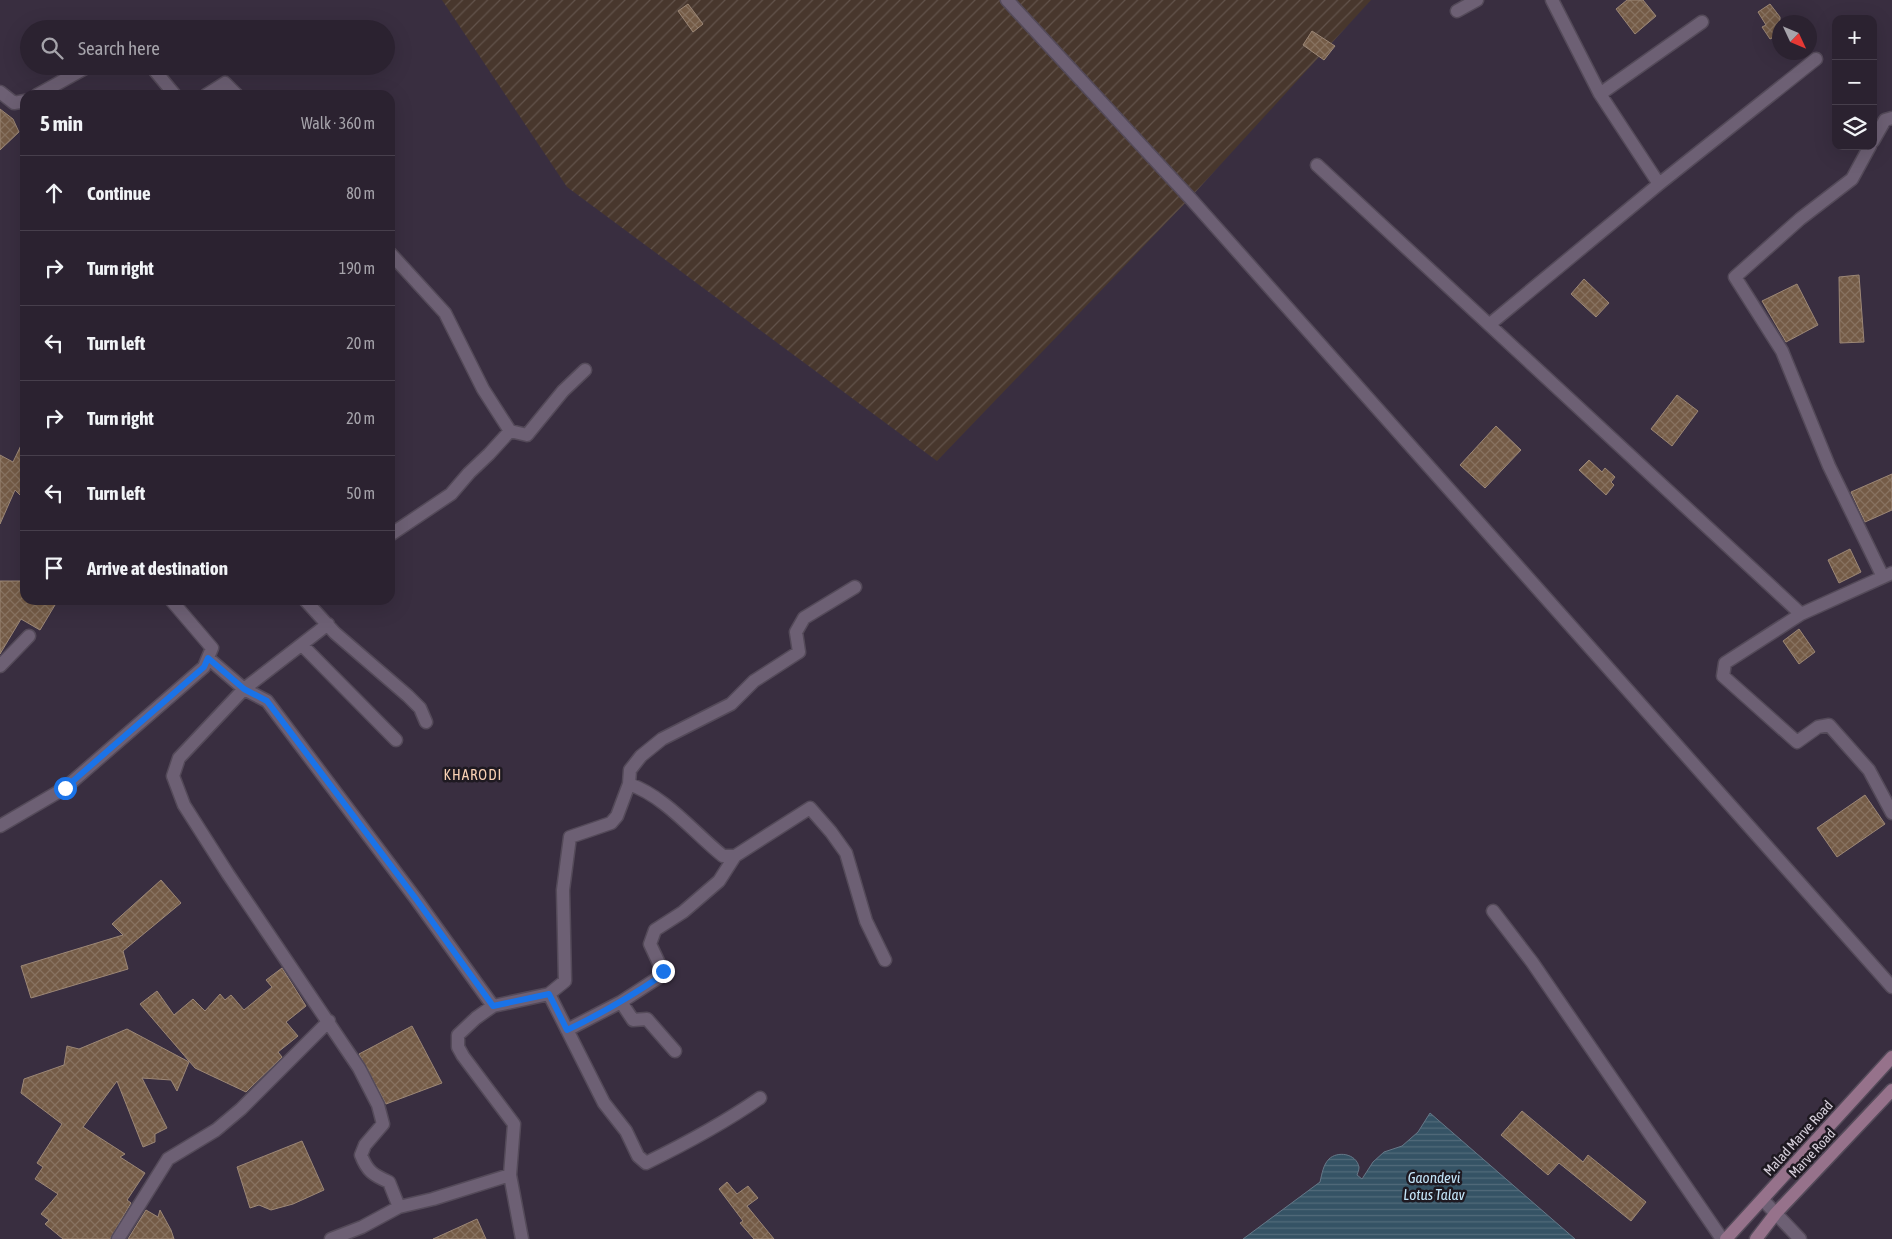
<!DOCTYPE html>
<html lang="en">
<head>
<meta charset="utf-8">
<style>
	:root { --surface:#2b2230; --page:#372f3c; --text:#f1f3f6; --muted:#a6a4ab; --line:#473f4c }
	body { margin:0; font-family:"Asap Condensed",sans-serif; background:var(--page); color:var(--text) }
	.controls { position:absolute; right:15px; top:15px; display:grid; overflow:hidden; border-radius:10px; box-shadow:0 5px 20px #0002 }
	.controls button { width:45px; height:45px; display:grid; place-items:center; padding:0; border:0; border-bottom:1px solid var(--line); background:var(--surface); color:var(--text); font:25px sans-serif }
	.compass { position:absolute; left:1772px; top:15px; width:45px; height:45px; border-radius:50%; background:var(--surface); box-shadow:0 5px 20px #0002; rotate:134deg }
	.stop { position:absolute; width:15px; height:15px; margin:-11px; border:4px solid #1a73e8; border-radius:50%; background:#fff }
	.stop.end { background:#1a73e8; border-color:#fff; box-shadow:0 1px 5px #0008 }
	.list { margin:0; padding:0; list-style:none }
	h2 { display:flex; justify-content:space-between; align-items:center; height:65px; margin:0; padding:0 20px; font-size:21px }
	h2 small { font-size:16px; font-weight:400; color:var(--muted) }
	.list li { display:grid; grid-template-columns:32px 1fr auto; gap:15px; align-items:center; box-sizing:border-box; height:75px; padding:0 20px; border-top:1px solid var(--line) }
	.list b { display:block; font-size:19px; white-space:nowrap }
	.list em { font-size:16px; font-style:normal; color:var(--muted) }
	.icon { flex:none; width:28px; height:28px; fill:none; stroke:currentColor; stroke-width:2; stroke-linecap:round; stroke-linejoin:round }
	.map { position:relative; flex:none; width:1892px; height:1239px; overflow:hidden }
	.search { position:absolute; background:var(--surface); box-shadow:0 5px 20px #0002; left:20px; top:20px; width:375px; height:55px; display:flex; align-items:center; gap:12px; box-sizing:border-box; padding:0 18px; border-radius:28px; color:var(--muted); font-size:19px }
	.panel { position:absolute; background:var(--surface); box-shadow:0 5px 20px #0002; left:20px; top:90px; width:375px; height:515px; border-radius:15px }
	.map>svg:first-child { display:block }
	.industrial { fill:url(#industrial-furrows) }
	.water { fill:url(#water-rules); stroke:#657888 }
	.building { fill:url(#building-cross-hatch); stroke:#9c8776 }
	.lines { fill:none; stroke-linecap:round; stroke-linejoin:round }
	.minor-casing { stroke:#544a59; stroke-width:15 }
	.secondary-casing { stroke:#544a59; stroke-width:15 }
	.minor { stroke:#6d6074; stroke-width:12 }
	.secondary { stroke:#96728b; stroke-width:12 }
	.route { stroke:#1a73e8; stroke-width:6 }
	.labels { text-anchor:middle; stroke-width:5; stroke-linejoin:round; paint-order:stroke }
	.street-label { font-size:14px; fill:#d6cfdb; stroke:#1e1921 }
	.neighbourhood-label { font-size:15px; letter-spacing:1px; fill:#f9d0b3; stroke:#1e1921 }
	.water-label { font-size:15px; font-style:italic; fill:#c3e5f9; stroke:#1e1921 }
</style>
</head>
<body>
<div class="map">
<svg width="1892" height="1239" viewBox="0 0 1892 1239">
	<defs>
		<pattern id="industrial-furrows" width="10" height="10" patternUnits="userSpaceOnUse" patternTransform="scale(1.25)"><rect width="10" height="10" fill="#48372d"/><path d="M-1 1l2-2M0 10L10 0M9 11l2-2" fill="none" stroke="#62534b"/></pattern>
		<pattern id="water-rules" width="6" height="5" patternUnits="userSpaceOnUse" patternTransform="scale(1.25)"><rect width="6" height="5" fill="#355365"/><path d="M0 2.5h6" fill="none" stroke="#526b7a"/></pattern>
		<pattern id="building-cross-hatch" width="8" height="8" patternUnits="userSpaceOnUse" patternTransform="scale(1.25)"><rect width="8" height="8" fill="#745b46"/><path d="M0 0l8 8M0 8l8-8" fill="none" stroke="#877260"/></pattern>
	</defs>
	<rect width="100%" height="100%" fill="#392e40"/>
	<path class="industrial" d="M442 0H1371L1190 198 937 461 567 187Z"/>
	<path class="water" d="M1430 1113 1575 1239H1243L1320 1182C1322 1174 1323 1165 1329 1159 1337 1151 1356 1153 1359 1167 1359 1170 1358 1172 1357 1175L1362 1179 1373 1162 1384 1152 1402 1146 1418 1132Z"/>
	<path class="building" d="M1627 0H1643L1656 16 1635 34 1616 9Z
		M688 4 703 24 693 32 678 11Z
		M1770 4 1780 17V46L1774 37 1770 39 1762 27 1766 25 1758 12Z
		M1312 31 1335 46 1324 60 1303 45Z
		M0 109 13 119 19 132 0 150Z
		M1859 275 1864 342 1840 343 1839 277Z
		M1584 279 1609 303 1596 317 1571 294Z
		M1797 284 1818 325 1786 342 1762 301Z
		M1677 395 1698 411 1672 446 1651 429Z
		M1496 426 1521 450 1485 488 1460 465Z
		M25 437V488L20 495 15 490 0 524V455L13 462Z
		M1589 460 1602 472 1605 468 1615 477 1611 482 1614 485 1606 495 1579 470Z
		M1892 474V510L1865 522 1851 492Z
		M1850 549 1861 572 1839 583 1828 560Z
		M0 581H25V600H58L40 630 21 619 0 654Z
		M1799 629 1815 652 1799 664 1783 641Z
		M1865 795 1885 824 1837 857 1817 828Z
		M161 880 181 903 123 951 128 969 31 998 21 966 123 935 112 924Z
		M282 968 306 1006 286 1022 298 1036 278 1052 282 1057 246 1092 195 1068 140 1004 157 991 174 1015 193 999 205 1011 220 994 225 1000 231 995 244 1010 272 987 266 980Z
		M412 1026 442 1083 386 1104 359 1054Z
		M127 1029 189 1062 177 1091 171 1080 142 1078 167 1128 155 1134V1142L143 1147 117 1081 83 1127 125 1154 120 1157 145 1173 127 1200 131 1203 110 1239H63L45 1224 49 1220 41 1214 58 1194 35 1179 43 1167 37 1163 62 1124 21 1093 24 1079 64 1065 67 1046 79 1049Z
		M1522 1111 1583 1162 1588 1155 1646 1202 1631 1221 1559 1163 1548 1175 1501 1135Z
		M302 1141 324 1190 293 1204 271 1210 259 1205 250 1208 237 1167Z
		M727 1182 737 1194 748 1186 758 1198 747 1206 774 1239H754L740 1223 743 1221 719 1189Z
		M146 1210 158 1217 160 1210 171 1230 174 1239H128Z
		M477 1219 486 1239H433Z"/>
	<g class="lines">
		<defs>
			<path id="minor" d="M1007 0 1190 198 1892 987
				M1552 0 1600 94 1659 184
				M1457 11 1477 0
				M151 66 175 95
				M0 92 14 103 25 101
				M1600 94 1702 22
				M37 95 89 66
				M206 95 225 83 237 95
				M1873 141 1885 120 1892 118
				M1870 146 1852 179 1800 219 1735 277 1782 351 1829 466 1883 577
				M1317 165 1801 614
				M390 253 445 313 483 389 510 431 527 435 563 391 585 370
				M1490 324 1659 184 1816 59
				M390 535 451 494 469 473 489 454 510 431
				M1892 573 1801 614 1725 663 1723 676 1797 742 1818 727 1829 725 1869 770 1892 813
				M855 587 804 618 796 632 799 652 754 681 731 704 662 739 641 756 630 770 629 784C666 797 692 831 723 856H735L810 808 831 832 846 853 866 921 885 960
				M305 600 335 633 408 696 420 708 426 722
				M328 624 244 689 267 701 416 899 493 1006
				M302 645 396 740
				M208 658 244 689 179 758 173 776 184 805 228 874 359 1068 378 1105 383 1124 365 1145 361 1155C367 1171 373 1175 389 1182L399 1207
				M0 666 29 636
				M0 826 65 788 204 667 212 648 171 600
				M1493 911 1532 962 1722 1239
				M549 994 604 1103 626 1131 638 1156 646 1163C685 1144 724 1123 760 1098
				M621 1002 664 974 650 944 655 930 683 912 719 881 735 856
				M567 1030 621 1002 633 1020 647 1019 675 1051
				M510 1175 522 1239
				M1763 1200 1800 1239
				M118 1239 168 1159 216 1130 241 1109 329 1021
				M331 1239 362 1227 399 1207 433 1199 510 1175 514 1124 463 1056 458 1047V1035L476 1018 493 1006 549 994 565 981 563 890 570 837 611 823 617 816 629 784"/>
			<path id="secondary" d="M1726 1239 1892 1057
				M1756 1239 1776 1213 1892 1090"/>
		</defs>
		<use href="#minor" class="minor-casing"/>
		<use href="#secondary" class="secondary-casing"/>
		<use href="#minor" class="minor"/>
		<use href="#secondary" class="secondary"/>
	</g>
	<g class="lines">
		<path class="route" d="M65 788 204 667 208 658 244 689 267 701 416 899 493 1006 549 994 567 1030C601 1014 633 995 664 974L663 971"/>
	</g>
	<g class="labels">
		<g class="street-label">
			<text transform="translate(1798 1138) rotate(-48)" y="5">Malad Marve Road</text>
			<text transform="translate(1812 1153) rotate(-47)" y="5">Marve Road</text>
		</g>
		<g class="neighbourhood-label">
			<text x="473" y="780">KHARODI</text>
		</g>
		<g class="water-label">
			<text x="1434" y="1183">Gaondevi<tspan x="1434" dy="17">Lotus Talav</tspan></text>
		</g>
	</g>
</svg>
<div class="controls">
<button>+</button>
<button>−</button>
<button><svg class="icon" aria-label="layers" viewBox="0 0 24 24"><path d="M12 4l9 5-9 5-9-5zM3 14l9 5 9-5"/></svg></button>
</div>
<svg class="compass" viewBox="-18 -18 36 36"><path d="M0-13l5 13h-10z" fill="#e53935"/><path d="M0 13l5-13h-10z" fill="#a6a4ab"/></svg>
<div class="stop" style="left:65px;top:788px"></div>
<div class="stop end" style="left:663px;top:971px"></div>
<div class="search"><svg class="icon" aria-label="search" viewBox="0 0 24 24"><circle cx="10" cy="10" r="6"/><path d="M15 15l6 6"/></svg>Search here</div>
<section class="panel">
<h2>5 min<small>Walk · 360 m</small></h2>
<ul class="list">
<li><svg class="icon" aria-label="ahead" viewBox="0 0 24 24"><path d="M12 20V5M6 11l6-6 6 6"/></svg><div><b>Continue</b></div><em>80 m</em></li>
<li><svg class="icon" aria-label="right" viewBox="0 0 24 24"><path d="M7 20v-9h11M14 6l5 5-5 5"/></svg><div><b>Turn right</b></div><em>190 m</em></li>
<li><svg class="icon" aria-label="left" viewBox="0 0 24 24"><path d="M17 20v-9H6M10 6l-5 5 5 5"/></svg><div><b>Turn left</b></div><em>20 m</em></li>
<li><svg class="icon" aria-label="right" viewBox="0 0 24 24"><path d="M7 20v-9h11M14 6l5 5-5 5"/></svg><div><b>Turn right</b></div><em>20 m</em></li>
<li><svg class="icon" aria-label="left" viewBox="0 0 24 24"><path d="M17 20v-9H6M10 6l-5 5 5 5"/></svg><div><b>Turn left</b></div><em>50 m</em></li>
<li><svg class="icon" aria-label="arrive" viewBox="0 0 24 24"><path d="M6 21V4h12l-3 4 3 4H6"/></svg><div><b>Arrive at destination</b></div></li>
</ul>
</section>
</div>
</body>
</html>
